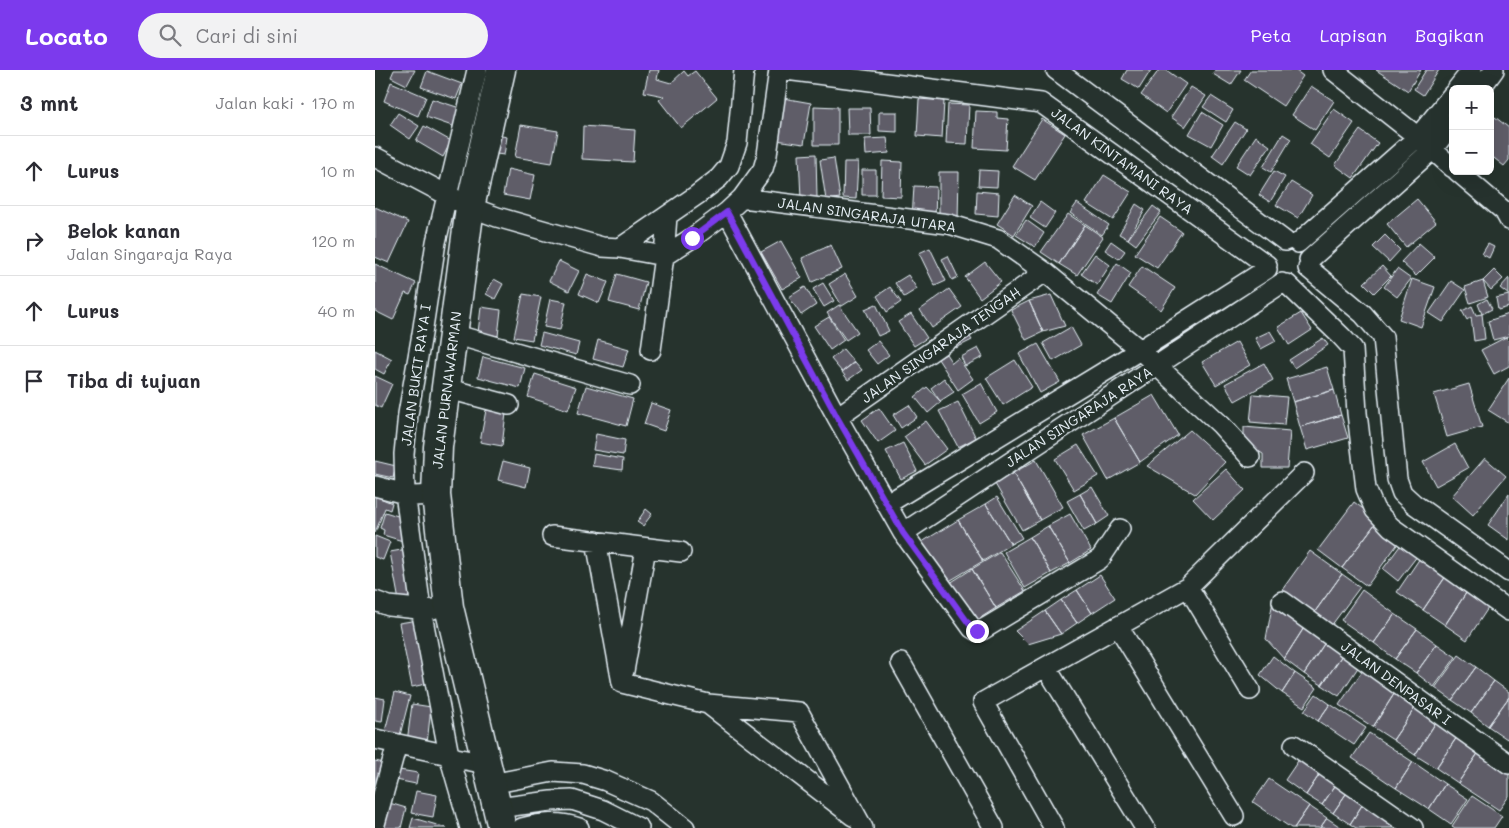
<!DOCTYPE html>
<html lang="id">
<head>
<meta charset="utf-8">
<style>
	:root { --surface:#fff; --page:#f2f2f3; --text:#2b2b33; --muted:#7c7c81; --line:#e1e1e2; --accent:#7c3aed }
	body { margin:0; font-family:Mali,sans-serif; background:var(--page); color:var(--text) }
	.controls { position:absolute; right:15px; top:15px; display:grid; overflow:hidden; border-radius:8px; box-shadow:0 5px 20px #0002 }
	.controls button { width:45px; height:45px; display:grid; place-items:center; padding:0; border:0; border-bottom:1px solid var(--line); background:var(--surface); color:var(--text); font:25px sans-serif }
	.stop { position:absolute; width:15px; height:15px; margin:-11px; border:4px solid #7c3aed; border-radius:50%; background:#fff }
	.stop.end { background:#7c3aed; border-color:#fff; box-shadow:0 1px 5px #0008 }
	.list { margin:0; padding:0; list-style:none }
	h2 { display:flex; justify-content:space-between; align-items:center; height:65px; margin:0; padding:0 20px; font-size:21px }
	h2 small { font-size:16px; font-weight:400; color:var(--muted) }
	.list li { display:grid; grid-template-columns:32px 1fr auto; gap:15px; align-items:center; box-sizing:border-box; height:70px; padding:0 20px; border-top:1px solid var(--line) }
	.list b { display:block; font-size:19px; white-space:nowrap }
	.list p { margin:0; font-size:16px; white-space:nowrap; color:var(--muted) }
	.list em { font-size:16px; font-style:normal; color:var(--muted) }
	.icon { flex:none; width:28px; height:28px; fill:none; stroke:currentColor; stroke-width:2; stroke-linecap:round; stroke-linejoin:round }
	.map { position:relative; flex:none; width:1134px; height:758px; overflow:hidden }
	header { display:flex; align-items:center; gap:30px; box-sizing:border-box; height:70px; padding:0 25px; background:var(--accent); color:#fff }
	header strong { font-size:24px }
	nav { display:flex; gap:28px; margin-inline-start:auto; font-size:18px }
	.search { width:350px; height:45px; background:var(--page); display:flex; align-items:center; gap:12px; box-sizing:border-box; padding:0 18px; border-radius:28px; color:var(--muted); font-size:19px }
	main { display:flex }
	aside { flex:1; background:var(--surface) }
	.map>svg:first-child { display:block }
	.building { fill:#5f5d68; stroke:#e8f1f8 }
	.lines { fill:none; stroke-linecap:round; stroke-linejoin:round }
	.street-casing { stroke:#e8f1f8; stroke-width:22 }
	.secondary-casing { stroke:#e8f1f8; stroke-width:31 }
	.street { stroke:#26332d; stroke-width:19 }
	.secondary { stroke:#26332d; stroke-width:28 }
	.route { stroke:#7c3aed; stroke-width:6 }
	.labels { text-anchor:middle; stroke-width:5; stroke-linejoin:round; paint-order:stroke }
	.street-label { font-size:14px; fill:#e8f1f8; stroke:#26332d }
</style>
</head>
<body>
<header>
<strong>Locato</strong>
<div class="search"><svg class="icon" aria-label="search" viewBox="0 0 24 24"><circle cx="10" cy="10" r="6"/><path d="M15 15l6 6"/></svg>Cari di sini</div>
<nav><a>Peta</a><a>Lapisan</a><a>Bagikan</a></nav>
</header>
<main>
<aside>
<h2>3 mnt<small>Jalan kaki · 170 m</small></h2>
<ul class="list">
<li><svg class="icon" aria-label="ahead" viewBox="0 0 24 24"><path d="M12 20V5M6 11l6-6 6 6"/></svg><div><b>Lurus</b></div><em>10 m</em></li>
<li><svg class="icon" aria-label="right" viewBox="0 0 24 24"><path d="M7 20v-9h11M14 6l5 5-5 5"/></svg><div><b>Belok kanan</b><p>Jalan Singaraja Raya</p></div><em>120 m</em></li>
<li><svg class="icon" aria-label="ahead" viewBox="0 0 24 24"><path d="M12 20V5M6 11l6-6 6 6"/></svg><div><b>Lurus</b></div><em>40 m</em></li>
<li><svg class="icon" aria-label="arrive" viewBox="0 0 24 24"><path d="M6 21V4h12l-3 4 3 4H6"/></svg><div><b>Tiba di tujuan</b></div></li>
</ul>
</aside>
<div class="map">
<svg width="1134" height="758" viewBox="0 0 1134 758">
	<rect width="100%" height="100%" fill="#26332d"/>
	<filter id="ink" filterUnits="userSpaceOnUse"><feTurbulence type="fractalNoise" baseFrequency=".02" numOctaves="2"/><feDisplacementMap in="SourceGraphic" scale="10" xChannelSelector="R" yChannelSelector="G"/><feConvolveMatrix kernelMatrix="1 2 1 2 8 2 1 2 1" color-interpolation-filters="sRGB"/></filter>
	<g filter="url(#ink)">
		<path class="building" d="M19 0H40L32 15 16 7Z
			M274 0H284L282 9 296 13 309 1 313 6 320 1 342 28 306 58 284 30 289 26 269 22Z
			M752 0H776L764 19 747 9Z
			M784 0H791L811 14 791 43 766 25Z
			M840 0H866L856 15 838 4Z
			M876 0H920L928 6 908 36 869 10Z
			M1001 0H1046L1033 21Z
			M1051 0H1064L1048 25 1039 19Z
			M52 1 87 14 81 29 46 17Z
			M16 12 51 27 43 46 9 31Z
			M936 16 959 31 940 60 917 45Z
			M816 17 831 26 810 57 796 47Z
			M836 26 858 40 851 52 828 37Z
			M408 28 436 33 429 74 401 70Z
			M57 29 88 39 83 58 51 47Z
			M544 29 569 31 567 68 542 66Z
			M573 34 594 35 592 74 571 73Z
			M439 36 463 37V75H439Z
			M472 38H495L496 65H473Z
			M959 39 979 53 955 88 935 74Z
			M601 41 622 42V48L633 49 631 80 599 78Z
			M504 42H522V62L504 61Z
			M827 42 848 55 836 76 814 64Z
			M23 43 44 56 35 69 15 55Z
			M1120 47 1134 58V90L1129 96 1115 85V52Z
			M667 49 690 64 660 110 637 96Z
			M860 52 871 59 848 94 837 86Z
			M146 55 183 61 177 93 140 87Z
			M49 56 76 71 68 87 41 71Z
			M208 56 260 60 258 92 207 89Z
			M985 60 1003 73 978 108 960 95Z
			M116 64 132 67 129 85 114 83Z
			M908 64 916 69 896 102 888 97Z
			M881 66 895 76 875 105 861 96Z
			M512 68 514 83 491 85 490 69Z
			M441 84 442 128 426 129 424 85Z
			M459 88 465 128 451 130 445 90Z
			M507 91 527 92 526 127 506 126Z
			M469 92H483L481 129 468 128Z
			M133 99 160 105 155 130 128 125Z
			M487 100H501V125H487Z
			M604 100 623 101 622 117 603 116Z
			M899 101 910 107 895 132 884 125Z
			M564 102H584L583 151 564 150Z
			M729 105 756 122 738 150 711 133Z
			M916 112 937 125 923 148 901 135Z
			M539 116 561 117 560 150 537 149Z
			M602 121 624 123 623 146 601 144Z
			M640 125 657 136 639 165 622 154Z
			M1042 129 1061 152 1031 177 1012 154Z
			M665 132 680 143 670 158 655 148Z
			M702 133 734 155 727 165 695 143Z
			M761 134 770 140 753 169 744 164Z
			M778 136 786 142 761 175 753 169Z
			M0 137 33 152 14 193 0 187Z
			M693 144 710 155 684 194 666 182Z
			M785 147 807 162 782 198 760 184Z
			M651 150 669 163 660 177 641 165Z
			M710 155 728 167 702 205 684 194Z
			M1010 165 1025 180 1014 192 998 177Z
			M406 171 427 208 407 219 386 182Z
			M736 171 750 181 744 189 730 180Z
			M1044 173 1060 187 1041 206 1026 192Z
			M1113 174 1119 177 1114 188 1107 184Z
			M456 175 467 199 437 212 427 188Z
			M555 178 571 211 560 216 544 183Z
			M720 184 735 195 722 215 706 204Z
			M573 186 583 207 577 210 567 189Z
			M184 191 204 201 194 221 174 211Z
			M610 192 626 212 605 228 590 207Z
			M742 193 756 203 737 234 722 225Z
			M0 194 41 213 35 225 30 223 18 250 0 241Z
			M767 196 800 218 786 240 753 217Z
			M1007 196 1016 206 999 223 989 213Z
			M1022 199 1036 209 1022 227 1009 217Z
			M1119 200 1128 209 1116 220 1108 211Z
			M212 204 233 212 224 233 204 224Z
			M242 204 271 212 264 240 234 232Z
			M470 204 483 226 467 236 454 214Z
			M533 205 542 219 529 227 520 213Z
			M1134 208V237L1123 240 1121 228 1134 225 1125 218Z
			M119 209 128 214 120 229 111 224Z
			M1037 209 1060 217 1046 257 1024 249Z
			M1076 211 1090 220 1068 252 1054 243Z
			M1108 211 1113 227 1095 233 1090 217Z
			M448 213 459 231 449 237 438 219Z
			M430 217 441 235 426 245 414 227Z
			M515 217 526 232 512 242 502 226Z
			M574 219 587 237 557 258 545 240Z
			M148 224 166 227 157 270 139 267Z
			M676 225 690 256 668 262 654 231Z
			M175 229 191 232 185 260 169 257Z
			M1112 229 1117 239 1107 244 1103 234Z
			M654 231 668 262 651 270 636 240Z
			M501 234 514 261 503 266 490 239Z
			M464 235 483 262 471 270 452 243Z
			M1097 236 1101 245 1107 244 1110 269 1099 271 1096 247 1092 250 1087 241Z
			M106 237 126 240 123 266 103 263Z
			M926 243 937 260 914 275 903 257Z
			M536 244 552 268 539 276 523 252Z
			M1134 244V266L1118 270 1113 251Z
			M454 247 469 270 455 280 439 256Z
			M696 257 706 275 678 291 668 273Z
			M895 261 901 271 886 279 880 268Z
			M167 263 204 273 201 285 164 275Z
			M593 264 597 270 581 278 578 272Z
			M1131 267 1134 272V296L1119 304 1106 280Z
			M948 268 953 275 919 298 914 290Z
			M223 270 254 279 248 297 218 289Z
			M503 271 514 285 502 294 491 280Z
			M862 272 875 295 841 315 827 292Z
			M663 274 685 312 665 323 644 284Z
			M603 278 608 287 590 296 586 287Z
			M468 279 479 292 467 302 456 289Z
			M0 280 17 289 9 304 0 299Z
			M571 284 577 293 583 288 598 309 583 320 563 289Z
			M108 287 150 298 145 318 103 307Z
			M640 290 657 317 628 335 611 308Z
			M480 292 487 300 473 310 467 302Z
			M889 293 898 310 860 331 850 314Z
			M952 297 959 320 918 332 911 309Z
			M160 304 201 317 193 340 153 327Z
			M0 306 17 314 6 338 0 335Z
			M569 308 579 322 565 331 556 318Z
			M1134 308V353L1113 340Z
			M606 313 622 342 604 353 587 324Z
			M1094 314 1107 357 1072 367 1059 324Z
			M211 316 258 329 251 356 203 343Z
			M552 317 566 332 553 343 540 327Z
			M959 320 966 345 925 357 918 332Z
			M878 324 912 327 909 355 875 352Z
			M779 325 803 365 765 392 739 348Z
			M583 332 601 368 583 377 564 341Z
			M276 333 296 340 289 361 269 354Z
			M534 335 542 347 526 358 518 345Z
			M504 338 520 361 503 373 487 350Z
			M111 340 131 343 127 376 105 372Z
			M966 345 973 368 932 380 925 357Z
			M739 348 765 392 733 410 708 365Z
			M551 351 572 379 550 395 529 367Z
			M869 357 915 361 912 398H888V384L869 372Z
			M815 360 850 392 820 424 772 396Z
			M221 364 250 370 248 385 218 380Z
			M528 373 542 401 526 409 511 381Z
			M1080 374 1093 398 1061 416 1048 392Z
			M703 375 723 406 699 420 680 389Z
			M219 384 248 389 247 400 217 396Z
			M1110 388 1131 406 1098 445 1077 426Z
			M661 390 688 437 665 450 638 403Z
			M0 391 21 396 18 408 0 404Z
			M128 391 155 398 151 417 123 410Z
			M851 399 870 420 838 450 818 429Z
			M638 403 665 450 647 460 620 414Z
			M717 417 734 446 722 454 705 424Z
			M705 424 722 454 709 461 692 431Z
			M1134 424V470L1113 455Z
			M0 426 17 433 15 440 10 438 0 463Z
			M622 427 647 468 636 474 611 434Z
			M979 432 1003 450 967 498 943 480Z
			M611 434 636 474 608 491 583 450Z
			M271 439 277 444 268 456 262 452Z
			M10 442 29 448 31 472 8 465 9 460 5 458Z
			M695 444 716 480 695 493 673 456Z
			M583 450 608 491 571 513 547 472Z
			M1003 450 1027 468 992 516 967 498Z
			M673 456 695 493 676 503 655 467Z
			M0 466 15 472 8 490 0 487Z
			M655 467 676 503 650 518 629 482Z
			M1030 469 1046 481 1023 511 1008 499Z
			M32 479 41 528 24 531 15 482Z
			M935 481 967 504 939 543 907 520Z
			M625 482 650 521 621 538 597 499Z
			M1045 488 1071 506 1048 540 1022 522Z
			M597 499 621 538 599 552 575 513Z
			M967 504 985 517 956 556 939 543Z
			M725 505 740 528 717 543 702 520Z
			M1071 506 1093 520 1070 555 1048 540Z
			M702 520 717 543 702 553 686 530Z
			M987 520 1020 544 999 573 966 550Z
			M1093 520 1115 535 1092 570 1070 555Z
			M686 530 702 553 686 564 670 541Z
			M898 531 932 553 909 589 891 569Z
			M670 541 686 564 653 574 640 561Z
			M1020 544 1042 559 1020 589 999 573Z
			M43 550 55 613 37 617 24 553Z
			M932 553 953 568 929 604 909 589Z
			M1042 559 1062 574 1041 603 1020 589Z
			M953 568 971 579 947 615 929 604Z
			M1062 574 1081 587 1059 617 1041 603Z
			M971 579 988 590 964 626 947 615Z
			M1084 585 1101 597 1077 630 1060 618Z
			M898 586 920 603 907 623 885 605Z
			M1101 597 1119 611 1096 643 1077 630Z
			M988 600 1021 621 998 657 964 635Z
			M920 603 942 618 929 637 907 623Z
			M1119 611 1134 622V627L1113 656 1096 643Z
			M1021 621 1042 635 1018 670 998 657Z
			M20 622 35 626 23 673 8 669Z
			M941 624 955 634 943 651 929 641Z
			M0 627 10 629 7 652 0 651Z
			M1134 627V666L1132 669 1113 656Z
			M37 634 56 637 52 674 32 672Z
			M955 634 991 658 979 675 943 651Z
			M1042 635 1063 649 1040 685 1018 670Z
			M1063 649 1084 664 1061 698 1040 685Z
			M994 663 1038 692 1021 718 977 688Z
			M1084 664 1106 679 1083 713 1061 698Z
			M1106 679 1134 699V726L1124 740 1083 713Z
			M927 685 948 699 931 725 910 710Z
			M0 691 13 694 0 725Z
			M1038 692 1070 714 1054 739 1021 718Z
			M18 699 43 703 41 714 16 709Z
			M948 699 964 710 947 735 931 725Z
			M894 709 934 736 919 758H916L878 732Z
			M964 710 975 718 958 743 947 735Z
			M1070 714 1093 729 1076 754 1054 739Z
			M975 718 991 729 975 754 958 743Z
			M41 721 62 725 58 747 36 743Z
			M1097 726 1127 746 1119 758H1080L1077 756Z
			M991 729 1036 758H981L975 754Z
			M11 732 31 738 26 758H5Z
			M934 736 952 748 945 758H919Z
			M38 748 72 758H35Z
			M952 748 967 758H945Z"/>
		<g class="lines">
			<defs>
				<path id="street" d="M411 0 666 33 892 195
					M681 0 910 171
					M958 0 1043 67 1078 98
					M1082 19 1097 0
					M1105 19 1119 0
					M0 87 95 137 122 147 227 177 245 178 289 186
					M1082 101 1129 141 1134 150
					M367 128 574 154 623 169 670 202 765 280 846 355 875 387
					M352 142 462 347 528 463 597 558 602 561 607 560 725 489 745 459
					M923 173 1043 67 1078 24
					M245 178 322 125 344 108 354 96 362 73 369 0
					M289 186 317 168 352 142 367 128 388 99 392 85 404 0
					M934 190 1057 80 1078 53
					M933 198 988 244 1008 267 1022 409 1027 423 1039 434 1134 502
					M912 214 966 266 978 279 982 343 991 419 1000 440 1016 457 1134 541
					M78 264 255 315
					M276 280 289 186 292 146
					M70 318 134 335
					M462 347 670 202
					M0 416 38 426 61 425
					M512 434 765 280 892 199
					M528 463 907 213
					M177 466 306 482
					M221 471 247 613
					M813 517 875 620
					M0 531 14 536 53 540 58 539
					M907 531 1134 694
					M743 556 859 746
					M526 593 619 758
					M671 597 770 758
					M249 601 271 478
					M247 613 333 634 424 642 488 758
					M333 634 478 746
					M0 669 74 685 81 688 111 694
					M919 675 1038 758
					M116 714 178 702 208 704 231 711 276 731 310 758
					M122 738 176 731 197 730 228 740 264 758
					M0 754 22 674
					M95 758 74 685 46 539 30 423 29 384 33 344 47 264 61 172 102 0
					M147 758C167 753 184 751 204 758
					M679 758 608 632 813 517 929 403"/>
				<path id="secondary" d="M126 0 95 137 63 377 61 425 74 537 127 758"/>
			</defs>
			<use href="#street" class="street-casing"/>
			<use href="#secondary" class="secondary-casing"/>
			<use href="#street" class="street"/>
			<use href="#secondary" class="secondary"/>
		</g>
	</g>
	<g class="lines" filter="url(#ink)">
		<path class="route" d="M317 168 352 142 462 347 528 463 597 558 602 561"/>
	</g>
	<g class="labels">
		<g class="street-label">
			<text transform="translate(747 91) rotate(36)" y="5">JALAN KINTAMANI RAYA</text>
			<text transform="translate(492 145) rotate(8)" y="5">JALAN SINGARAJA UTARA</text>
			<text transform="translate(566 275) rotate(-35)" y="5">JALAN SINGARAJA TENGAH</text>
			<text transform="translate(41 305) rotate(-82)" y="5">JALAN BUKIT RAYA I</text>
			<text transform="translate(72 320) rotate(-83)" y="5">JALAN PURNAWARMAN</text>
			<text transform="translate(704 347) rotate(-33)" y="5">JALAN SINGARAJA RAYA</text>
			<text transform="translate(1021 613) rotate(36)" y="5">JALAN DENPASAR I</text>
		</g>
	</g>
</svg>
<div class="controls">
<button>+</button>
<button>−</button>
</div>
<div class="stop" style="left:317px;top:168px"></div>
<div class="stop end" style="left:602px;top:561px"></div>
</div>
</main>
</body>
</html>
